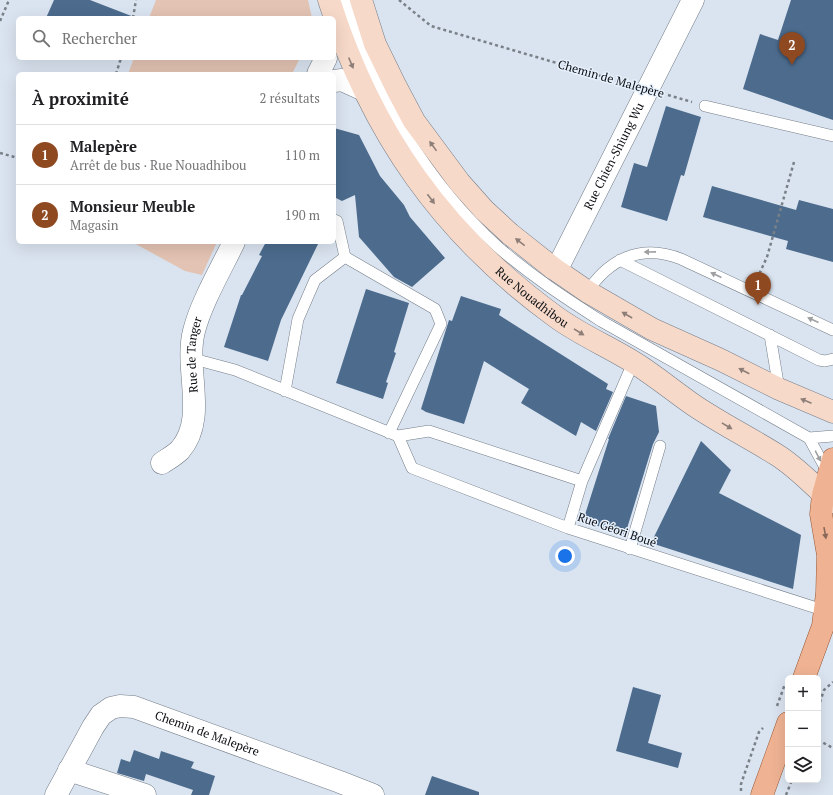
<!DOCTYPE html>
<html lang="fr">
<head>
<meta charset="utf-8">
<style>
	:root { --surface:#fff; --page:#f2f2f2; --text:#202124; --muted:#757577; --line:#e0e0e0; --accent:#8f4921 }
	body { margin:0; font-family:"PT Serif",serif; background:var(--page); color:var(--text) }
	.controls { position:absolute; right:12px; bottom:12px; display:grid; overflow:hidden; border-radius:6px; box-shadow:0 4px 16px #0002 }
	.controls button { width:36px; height:36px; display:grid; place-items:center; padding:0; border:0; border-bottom:1px solid var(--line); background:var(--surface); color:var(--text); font:20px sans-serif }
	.you { position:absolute; left:565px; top:556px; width:14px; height:14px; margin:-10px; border:3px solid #fff; border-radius:50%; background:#1a73e8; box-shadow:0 0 0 6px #1a73e833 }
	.badge { display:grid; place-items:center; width:26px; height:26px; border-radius:50%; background:var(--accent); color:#fff; font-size:13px; font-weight:700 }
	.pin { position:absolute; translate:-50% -33px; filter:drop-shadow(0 1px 2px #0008) }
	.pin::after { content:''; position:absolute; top:21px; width:14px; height:12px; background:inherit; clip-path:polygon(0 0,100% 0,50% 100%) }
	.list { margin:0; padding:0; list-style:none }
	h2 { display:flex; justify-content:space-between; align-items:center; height:52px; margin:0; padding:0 16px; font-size:17px }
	h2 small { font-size:13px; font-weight:400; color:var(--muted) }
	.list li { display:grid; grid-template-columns:26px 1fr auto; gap:12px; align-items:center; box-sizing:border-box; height:60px; padding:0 16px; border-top:1px solid var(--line) }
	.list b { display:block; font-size:15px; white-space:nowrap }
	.list p { margin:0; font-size:13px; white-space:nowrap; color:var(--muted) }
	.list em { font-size:13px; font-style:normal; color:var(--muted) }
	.icon { flex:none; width:22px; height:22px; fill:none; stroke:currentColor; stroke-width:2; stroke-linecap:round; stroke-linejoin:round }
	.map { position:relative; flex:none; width:833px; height:795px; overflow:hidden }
	.search { position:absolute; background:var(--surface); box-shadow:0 4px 16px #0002; left:16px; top:16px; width:320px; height:44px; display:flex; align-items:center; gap:10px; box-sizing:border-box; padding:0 14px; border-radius:6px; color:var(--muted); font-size:15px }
	.panel { position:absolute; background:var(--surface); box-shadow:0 4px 16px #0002; left:16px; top:72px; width:320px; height:172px; border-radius:6px }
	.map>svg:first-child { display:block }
	.green { fill:#e3c3b3 }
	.building { fill:#4c6b8d }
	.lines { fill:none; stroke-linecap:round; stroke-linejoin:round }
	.lane-casing { stroke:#747d88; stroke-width:12 }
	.street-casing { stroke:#747d88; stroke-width:23 }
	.secondary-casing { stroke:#747d88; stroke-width:23 }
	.primary-casing { stroke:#985937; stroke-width:23 }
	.path { stroke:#798088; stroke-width:2.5; stroke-dasharray:3 3; stroke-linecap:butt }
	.lane { stroke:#fff; stroke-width:11 }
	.street { stroke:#fff; stroke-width:22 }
	.secondary { stroke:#f7d9c9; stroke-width:22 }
	.primary { stroke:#efb393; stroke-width:22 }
	.oneway { fill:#8d7e77 }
	.oneway2 { fill:#9d9fa0 }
	.oneway3 { fill:#886959 }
	.labels { text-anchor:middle; stroke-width:3; stroke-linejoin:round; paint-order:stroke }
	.street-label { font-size:12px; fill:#0b0e12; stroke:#e7f1fd }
</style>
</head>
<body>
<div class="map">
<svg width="833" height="795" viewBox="0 0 833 795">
	<rect width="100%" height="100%" fill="#dae4f0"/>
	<path class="green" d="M156 0H308L312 18H149Z
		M134 58H300L292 74H128Z
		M132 242H217L202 275 185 271Z"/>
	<path class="building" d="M54 0H90L134 17 133 18H46Z
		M791 0H833V120L743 89 760 34 778 40Z
		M666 106 701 117 684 176 681 175 667 221 621 207 634 163 647 167Z
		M334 128 359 135 380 176 404 205 410 217 445 258 412 287 394 277 359 237 355 195 342 201 334 197Z
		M712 186 796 210 799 200 833 209V262L786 249 788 241 703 217Z
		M266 242H319L281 320 268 361 224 347 241 295H242L262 256 259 255Z
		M366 289 409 303 394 352 396 353 386 382 388 383 383 399 336 383Z
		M461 296 501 309 499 315 608 384 606 389 613 392 596 431 581 422 576 436 521 403 529 389 484 361 464 424 426 412 421 409 449 320 452 321Z
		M626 396 656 406 659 432 653 444 625 535 583 521 609 439H608Z
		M701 441 731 470 719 493 801 535 793 589 651 543Z
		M633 687 661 695 648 743 682 753 678 768 616 751Z
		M134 750 159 759 161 751 194 762 191 768 215 776 209 795H191L193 790 146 774 144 781 117 773 121 759 130 762Z
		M432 776 479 792V795H425Z"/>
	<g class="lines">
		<defs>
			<path id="lane" d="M345 0C374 93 425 181 498 247 530 275 565 298 601 321L809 438 828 473
				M705 106 833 136
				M345 257 435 309 441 324 389 433
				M620 260 819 360 825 361 833 359
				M586 294C608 259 641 243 681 259L833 330
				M770 335 779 389
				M190 358 235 370 398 436 412 468 568 528
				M633 363 582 481 568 528 826 611
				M285 391 298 319 315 280 345 257 337 221 334 220
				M398 436 429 431 582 481
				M809 438 833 436
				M630 549 660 446"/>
			<g id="street">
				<path d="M318 74 326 58"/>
				<path d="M334 81 342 80 364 90"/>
				<path id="s1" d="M553 268 561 261 693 0"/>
				<path id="s2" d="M162 463C168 459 175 455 180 450 208 418 184 369 194 331 201 303 221 269 234 242"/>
				<path d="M69 770 145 795"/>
				<path id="s3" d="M56 795 93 727 101 715 111 708 120 706 134 707 340 782 373 795"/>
			</g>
			<g id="secondary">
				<path id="s4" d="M329 0C371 133 443 235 556 317 582 336 612 348 638 365 658 378 676 393 695 406 722 424 750 438 777 455 798 468 814 487 833 502"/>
				<path d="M361 0 375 44 396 87 414 121 460 183 484 210 510 234 553 268 588 292 652 329 721 360 779 389 833 412"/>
			</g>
			<path id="primary" d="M823 626 827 593 828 555 821 514 823 495 833 459
				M804 678 823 626 830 613
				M762 795 788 723"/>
		</defs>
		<use href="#lane" class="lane-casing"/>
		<use href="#street" class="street-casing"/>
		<use href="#secondary" class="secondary-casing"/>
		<use href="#primary" class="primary-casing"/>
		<path class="path" d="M399 0 431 26 628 84
			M133 18 136 0
			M0 21 9 0
			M116 74 121 58
			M668 95 692 102
			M0 153 18 158
			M757 279 767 257 794 162
			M777 706 785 684
			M818 708 824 690 833 682
			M818 740 833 748
			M741 791V784L759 732 763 728
			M786 795 792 780"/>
		<use href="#lane" class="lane"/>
		<use href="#street" class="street"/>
		<use href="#secondary" class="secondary"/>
		<use href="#primary" class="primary"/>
	</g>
	<defs><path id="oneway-solid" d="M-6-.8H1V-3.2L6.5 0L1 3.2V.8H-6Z"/></defs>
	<g class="oneway">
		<use href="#oneway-solid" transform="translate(351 63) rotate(67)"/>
		<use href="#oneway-solid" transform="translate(433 146) rotate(-126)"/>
		<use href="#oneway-solid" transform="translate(431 199) rotate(53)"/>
		<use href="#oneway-solid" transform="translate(520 242) rotate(-142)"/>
		<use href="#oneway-solid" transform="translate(627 315) rotate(-150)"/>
		<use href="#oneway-solid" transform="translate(579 332) rotate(32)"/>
		<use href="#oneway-solid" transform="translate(744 371) rotate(-153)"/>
		<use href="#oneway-solid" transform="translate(806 401) rotate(-157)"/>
		<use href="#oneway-solid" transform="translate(727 426) rotate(31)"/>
	</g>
	<g class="oneway2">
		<use href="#oneway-solid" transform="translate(650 252) rotate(179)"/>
		<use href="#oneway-solid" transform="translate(716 275) rotate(-156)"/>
		<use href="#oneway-solid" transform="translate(813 320) rotate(-156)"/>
		<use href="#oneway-solid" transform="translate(818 456) rotate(62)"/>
	</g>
	<use class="oneway3" href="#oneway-solid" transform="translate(825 533) rotate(80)"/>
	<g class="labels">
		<g class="street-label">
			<text transform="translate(611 79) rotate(16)" y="4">Chemin de Malepère</text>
			<text dy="4" stroke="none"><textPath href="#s1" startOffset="128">Rue Chien-Shiung Wu</textPath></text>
			<text dy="4" stroke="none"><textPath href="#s4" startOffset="366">Rue Nouadhibou</textPath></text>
			<text dy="4" stroke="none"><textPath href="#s2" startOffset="121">Rue de Tanger</textPath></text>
			<text transform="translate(617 530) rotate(19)" y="4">Rue Géori Boué</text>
			<text dy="4" stroke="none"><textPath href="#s3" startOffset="205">Chemin de Malepère</textPath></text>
		</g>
	</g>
</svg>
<div class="controls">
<button>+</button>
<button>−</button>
<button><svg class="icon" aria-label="layers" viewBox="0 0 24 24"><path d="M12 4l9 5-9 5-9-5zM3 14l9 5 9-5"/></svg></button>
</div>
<div class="you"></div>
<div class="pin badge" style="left:758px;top:305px">1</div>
<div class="pin badge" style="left:792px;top:65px">2</div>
<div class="search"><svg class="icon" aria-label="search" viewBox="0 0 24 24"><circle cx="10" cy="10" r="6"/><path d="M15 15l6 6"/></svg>Rechercher</div>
<section class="panel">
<h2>À proximité<small>2 résultats</small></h2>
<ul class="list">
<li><span class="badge">1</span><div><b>Malepère</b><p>Arrêt de bus · Rue Nouadhibou</p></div><em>110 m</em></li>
<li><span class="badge">2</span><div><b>Monsieur Meuble</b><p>Magasin</p></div><em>190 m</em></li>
</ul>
</section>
</div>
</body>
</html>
